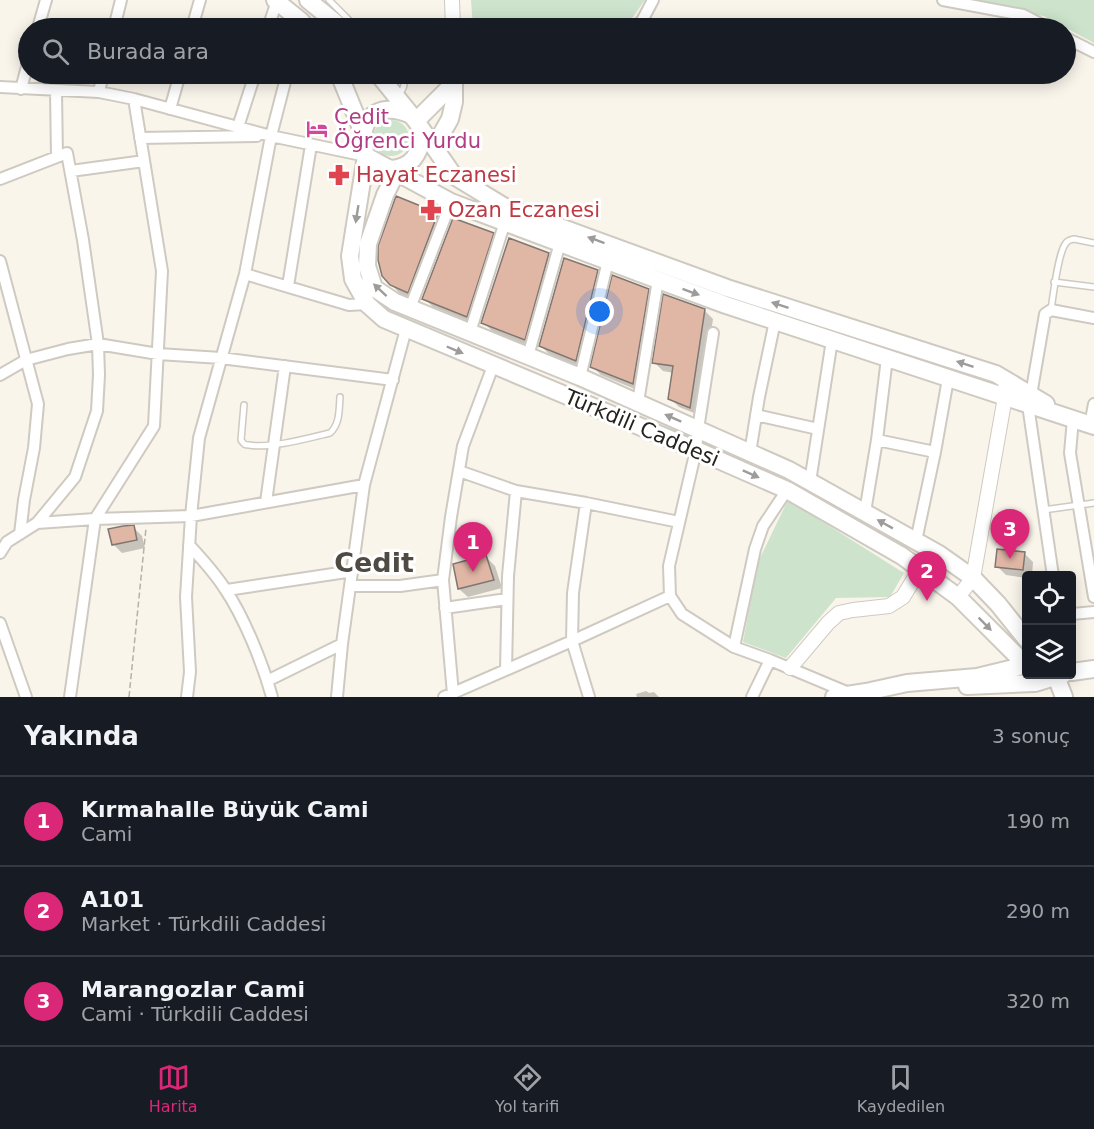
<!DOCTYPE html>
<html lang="tr">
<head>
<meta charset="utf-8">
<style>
	:root { --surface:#171b24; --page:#20242c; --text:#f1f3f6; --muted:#9ea1a6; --line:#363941; --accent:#db2777 }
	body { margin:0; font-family:"DejaVu Sans",sans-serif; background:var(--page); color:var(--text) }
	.controls { position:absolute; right:18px; bottom:18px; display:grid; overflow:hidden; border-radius:6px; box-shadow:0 3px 15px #0003 }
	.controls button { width:54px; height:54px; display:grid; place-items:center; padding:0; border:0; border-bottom:2px solid var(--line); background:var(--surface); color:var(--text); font:30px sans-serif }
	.you { position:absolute; left:600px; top:312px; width:21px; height:21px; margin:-15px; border:4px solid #fff; border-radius:50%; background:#1a73e8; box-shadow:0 0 0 9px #1a73e833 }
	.badge { display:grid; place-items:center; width:39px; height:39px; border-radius:50%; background:var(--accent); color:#fff; font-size:20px; font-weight:700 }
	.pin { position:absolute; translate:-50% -50px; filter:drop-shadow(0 2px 3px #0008) }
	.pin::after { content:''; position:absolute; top:32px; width:21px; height:18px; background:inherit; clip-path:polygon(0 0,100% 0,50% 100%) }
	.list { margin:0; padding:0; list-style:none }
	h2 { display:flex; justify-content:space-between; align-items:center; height:78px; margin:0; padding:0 24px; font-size:26px }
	h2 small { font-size:20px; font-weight:400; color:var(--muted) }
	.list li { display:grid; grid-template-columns:39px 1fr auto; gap:18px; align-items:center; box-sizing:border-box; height:90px; padding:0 24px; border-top:2px solid var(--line) }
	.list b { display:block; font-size:22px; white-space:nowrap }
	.list p { margin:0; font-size:20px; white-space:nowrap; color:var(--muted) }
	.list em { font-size:20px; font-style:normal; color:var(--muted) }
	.icon { flex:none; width:33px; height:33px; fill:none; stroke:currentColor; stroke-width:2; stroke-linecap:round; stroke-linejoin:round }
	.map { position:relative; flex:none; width:1094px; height:697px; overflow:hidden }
	.search { position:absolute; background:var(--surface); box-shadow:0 3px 15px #0003; left:18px; right:18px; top:18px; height:66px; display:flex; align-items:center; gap:15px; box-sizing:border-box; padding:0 21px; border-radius:33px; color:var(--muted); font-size:22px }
	.sheet { height:348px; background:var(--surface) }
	nav { display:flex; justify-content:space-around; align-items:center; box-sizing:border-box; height:84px; border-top:2px solid var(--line); background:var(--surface); font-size:16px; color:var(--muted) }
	nav a { display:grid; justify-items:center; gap:3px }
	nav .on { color:var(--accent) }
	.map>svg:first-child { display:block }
	.green { fill:#cde3cb }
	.shadow { fill:#0003 }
	.building { fill:#e0b6a5; stroke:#807672; stroke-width:1.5 }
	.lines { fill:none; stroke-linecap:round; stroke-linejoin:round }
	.service-casing { stroke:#cfcac1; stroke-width:8 }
	.minor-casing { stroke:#cfcac1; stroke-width:14 }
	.tertiary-casing { stroke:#cfcac1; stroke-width:16 }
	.secondary-casing { stroke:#cfcac1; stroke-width:20 }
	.path { stroke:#b5b1a9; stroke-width:1.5; stroke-dasharray:6 3; stroke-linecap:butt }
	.service { stroke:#fff; stroke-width:5 }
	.minor { stroke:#fff; stroke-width:10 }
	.tertiary { stroke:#fff; stroke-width:14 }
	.secondary { stroke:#fff; stroke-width:16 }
	.oneway { fill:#9d9c9a }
	.labels { text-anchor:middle; stroke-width:6; stroke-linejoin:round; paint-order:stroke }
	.hotel-label { font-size:21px; fill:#b23c85; stroke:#fff; text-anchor:start }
	.health-label { font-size:21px; fill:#be3a42; stroke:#fff; text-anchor:start }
	.street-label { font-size:21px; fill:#25231f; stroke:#fff }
	.district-label { font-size:27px; font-weight:bold; fill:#4f4b43; stroke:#fff }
</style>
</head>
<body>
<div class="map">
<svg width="1094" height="697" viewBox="0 0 1094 697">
	<rect width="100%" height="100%" fill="#faf5eb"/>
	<path class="green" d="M471 0H645L625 28H473Z
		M952 0H1094V43L1044 16 984 8Z
		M373 138a18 18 0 1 1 36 0a18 18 0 1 1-36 0Z
		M788 500 904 573 890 597 836 598 786 658 743 642 758 562Z"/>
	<path class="shadow" d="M437 214 446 223 417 300 400 294 391 284Z
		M493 234 502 243 476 324 433 307 424 298Z
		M549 254 558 263 533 348 492 331 483 322Z
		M597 272 606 281 585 369 549 354 540 345Z
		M648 290 657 299 642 392 601 375 592 366Z
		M704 310 713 319 699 415 679 407 670 398 674 373 663 371 654 362Z
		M133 527 142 536 145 548 122 553 113 544Z
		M1024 553 1033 562 1032 576H1026V578L1006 575 997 566Z
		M486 557 495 566 502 588 468 597 459 589Z
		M646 691 649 693 654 692 659 697H637L636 694Z"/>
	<path class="building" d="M396 196 438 213 408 293 390 285 382 276 378 260V246Z
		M453 218 494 233 467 317 422 299Z
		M509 238 549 253 525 340 481 323Z
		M564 258 598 270 576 361 539 346Z
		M612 275 649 289 633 384 590 367Z
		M663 294 705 309 690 408 668 399 673 366 652 363Z
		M134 525 137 540 112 545 108 529 123 526Z
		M997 549 1025 552 1023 570 995 567Z
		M486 555 494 580 458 589 453 564Z"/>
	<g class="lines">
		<defs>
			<path id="service" d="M329 0 357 28
				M398 96C405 87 406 84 400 74
				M1054 282 1094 287
				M1051 310C1053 297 1058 252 1066 243 1068 240 1070 240 1074 239L1094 243
				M244 405 241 440C244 444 244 445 249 445 269 449 309 438 330 433 340 424 339 410 340 397
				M1043 510 1094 503"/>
			<path id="minor" d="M943 0 1023 15 1048 28
				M38 28 46 0
				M114 28 121 0
				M192 28 200 0
				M268 28 277 1
				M636 28 643 19 653 0
				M1066 38 1094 52
				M0 87 99 92 134 99 271 136 366 156
				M21 89 28 63
				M56 91 57 157
				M99 92 103 74
				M170 109 180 74
				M238 127 255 74
				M140 138 257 136
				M71 171 144 161
				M0 179 67 153 83 240 98 344 99 375 97 411 75 477 37 523
				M0 261 38 404 34 448 24 500 20 534
				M245 274 349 305 367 304
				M288 286 311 145
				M410 308 451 202
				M470 332 505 222
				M713 333 698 429 696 450 669 566 670 596 682 614 734 647 770 660 849 693
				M528 356 560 243
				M0 375 26 360 68 349 98 344 158 354 221 358 393 380
				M580 377 608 261
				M1031 395 1045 314 1051 310 1094 318
				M1026 401 1028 405 1053 576
				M638 402 658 280
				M756 415 818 429
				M1073 419 1070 453 1094 597
				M1090 425 1094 404
				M877 440 935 452
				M750 453 759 397 775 321
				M459 471 516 491 586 503 679 522
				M810 482 832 340
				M266 502 285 366
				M586 503 573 593 572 641 589 697
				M865 512 877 440 887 358
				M916 541 935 452 948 379
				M189 545C202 559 215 573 225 589 244 617 263 664 272 697
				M0 553 7 542 37 523 95 519 191 516 364 485
				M350 586H400L443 580
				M227 590 353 571
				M445 608 507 599
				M1072 614 1094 612
				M0 623 26 697
				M734 647 755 549 763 526 787 490
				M506 670 508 576 516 491
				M267 681 342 644
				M453 694 443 580 451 517 463 446 493 366
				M70 697 95 519 154 426 162 271 134 99
				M187 697 190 672 186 597 191 516 199 438 245 274 271 136 287 74
				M337 697 342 644 364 485 406 329
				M444 697 572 641 670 596
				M752 697 770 660"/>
			<path id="tertiary" d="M452 0 453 28
				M958 597 973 578 1005 397V388
				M790 668 828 623 839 613 853 610 889 606 903 597 920 569"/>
			<path id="secondary" d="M275 0 301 21 307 28
				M308 0 342 28
				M339 74 363 133
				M378 74 416 121 454 176 505 207 727 288 996 374 1046 404
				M411 115C377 99 355 121 366 156L451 202 658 280 726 305 1094 426
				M416 121 454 83
				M434 147 450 119 454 102V83
				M366 156 350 256 353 279 367 304 384 319 696 450 787 490 902 556 958 597 1026 665
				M389 169C413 168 419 154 424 133
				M396 173 385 195 368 244 367 266 374 288 395 302 580 377 789 470 939 554 973 578 998 604 1026 639
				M1072 672 1094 669
				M1055 674 1064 697
				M967 686 1035 683 1064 674
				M834 697 866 692 907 683 977 677 1026 665"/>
		</defs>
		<use href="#service" class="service-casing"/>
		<use href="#minor" class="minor-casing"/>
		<use href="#tertiary" class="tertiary-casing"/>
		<use href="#secondary" class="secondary-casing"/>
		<path class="path" d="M129 697 146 528"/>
		<use href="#service" class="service"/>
		<use href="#minor" class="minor"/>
		<use href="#tertiary" class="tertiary"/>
		<use href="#secondary" class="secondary"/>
	</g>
	<defs><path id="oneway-solid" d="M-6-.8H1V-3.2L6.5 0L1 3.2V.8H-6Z" transform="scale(1.5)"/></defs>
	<g class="oneway">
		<use href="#oneway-solid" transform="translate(357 214) rotate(99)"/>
		<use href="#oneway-solid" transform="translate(596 240) rotate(-160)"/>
		<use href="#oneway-solid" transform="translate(380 290) rotate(-137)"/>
		<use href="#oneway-solid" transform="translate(691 292) rotate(20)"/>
		<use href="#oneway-solid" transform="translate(780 305) rotate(-162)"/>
		<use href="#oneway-solid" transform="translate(455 350) rotate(23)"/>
		<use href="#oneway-solid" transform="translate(965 364) rotate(-162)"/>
		<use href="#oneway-solid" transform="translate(673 418) rotate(-156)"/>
		<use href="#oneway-solid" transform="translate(751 474) rotate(24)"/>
		<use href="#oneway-solid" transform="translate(885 524) rotate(-151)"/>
		<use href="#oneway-solid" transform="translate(985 624) rotate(45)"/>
	</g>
	<defs>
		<symbol id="hotel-bare" viewBox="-9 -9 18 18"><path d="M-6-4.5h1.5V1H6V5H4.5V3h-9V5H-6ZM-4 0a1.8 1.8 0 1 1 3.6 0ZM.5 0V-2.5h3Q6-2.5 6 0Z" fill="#d1479c" stroke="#fff" stroke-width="2.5" paint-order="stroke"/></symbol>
		<symbol id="pharmacy-bare" viewBox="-9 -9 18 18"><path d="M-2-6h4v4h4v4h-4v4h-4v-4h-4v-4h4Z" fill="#e0444e" stroke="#fff" stroke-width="2.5" paint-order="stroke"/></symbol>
	</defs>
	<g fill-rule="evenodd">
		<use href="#hotel-bare" x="302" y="114" width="30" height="30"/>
		<use href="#pharmacy-bare" x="324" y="160" width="30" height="30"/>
		<use href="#pharmacy-bare" x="416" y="195" width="30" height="30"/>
	</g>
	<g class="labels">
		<g class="hotel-label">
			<text x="334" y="124">Cedit<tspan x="334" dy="24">Öğrenci Yurdu</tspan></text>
		</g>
		<g class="health-label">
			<text x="356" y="182">Hayat Eczanesi</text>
			<text x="448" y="217">Ozan Eczanesi</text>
		</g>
		<g class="street-label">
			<text transform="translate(642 428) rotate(23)" y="7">Türkdili Caddesi</text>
		</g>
		<g class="district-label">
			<text x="374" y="572">Cedit</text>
		</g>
	</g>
</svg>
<div class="controls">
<button><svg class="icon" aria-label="locate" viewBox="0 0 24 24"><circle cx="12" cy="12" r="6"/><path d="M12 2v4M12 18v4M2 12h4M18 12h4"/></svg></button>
<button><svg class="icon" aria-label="layers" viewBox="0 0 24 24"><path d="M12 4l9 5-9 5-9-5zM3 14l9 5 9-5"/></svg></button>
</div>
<div class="you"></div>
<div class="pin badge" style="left:473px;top:572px">1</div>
<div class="pin badge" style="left:927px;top:601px">2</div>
<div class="pin badge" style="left:1010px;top:559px">3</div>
<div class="search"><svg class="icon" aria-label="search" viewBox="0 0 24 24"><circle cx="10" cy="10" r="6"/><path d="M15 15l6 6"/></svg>Burada ara</div>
</div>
<section class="sheet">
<h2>Yakında<small>3 sonuç</small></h2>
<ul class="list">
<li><span class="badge">1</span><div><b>Kırmahalle Büyük Cami</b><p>Cami</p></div><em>190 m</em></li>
<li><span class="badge">2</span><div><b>A101</b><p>Market · Türkdili Caddesi</p></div><em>290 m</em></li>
<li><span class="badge">3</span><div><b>Marangozlar Cami</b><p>Cami · Türkdili Caddesi</p></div><em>320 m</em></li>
</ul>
</section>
<nav>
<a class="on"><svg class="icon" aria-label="map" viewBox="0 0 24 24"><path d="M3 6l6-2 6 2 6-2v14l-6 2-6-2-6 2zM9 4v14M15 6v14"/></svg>Harita</a>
<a><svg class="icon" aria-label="directions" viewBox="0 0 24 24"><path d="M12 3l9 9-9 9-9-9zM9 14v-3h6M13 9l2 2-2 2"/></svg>Yol tarifi</a>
<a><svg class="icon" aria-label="saved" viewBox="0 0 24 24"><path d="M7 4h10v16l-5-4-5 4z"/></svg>Kaydedilen</a>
</nav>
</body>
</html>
